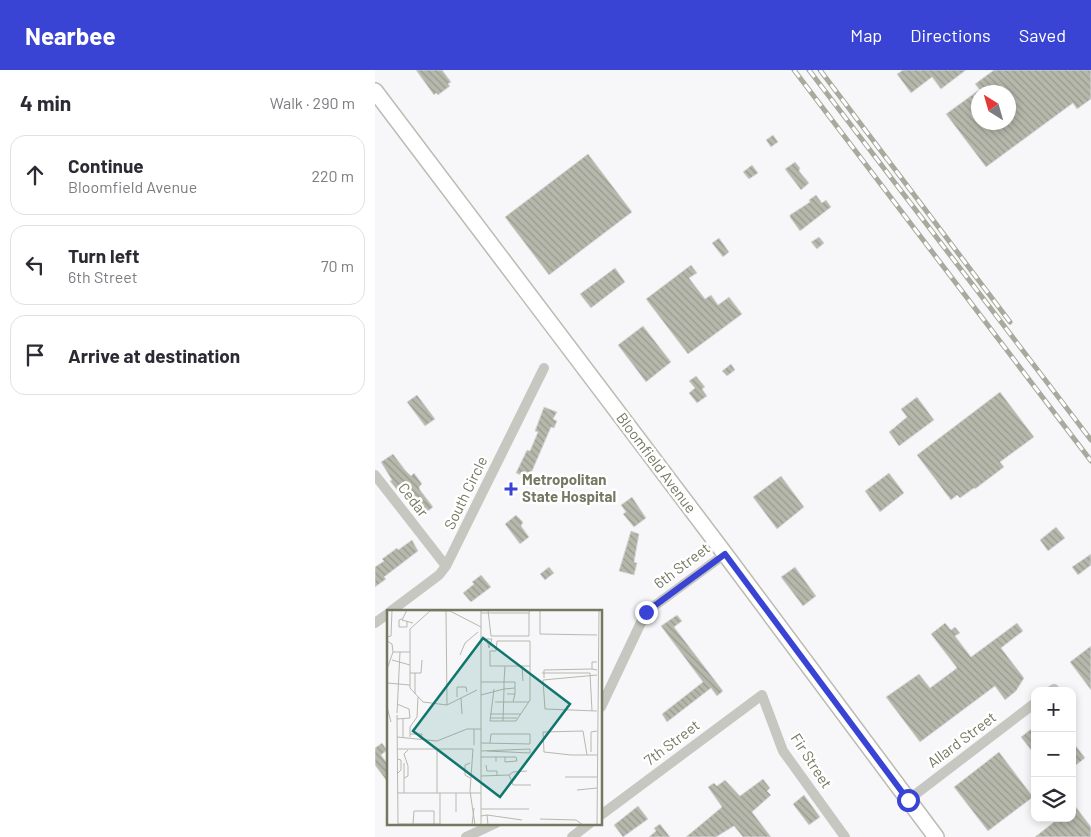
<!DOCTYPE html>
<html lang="en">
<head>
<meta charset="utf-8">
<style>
	:root { --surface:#fff; --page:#f7f7f7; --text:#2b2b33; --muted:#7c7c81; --line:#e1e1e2; --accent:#3944d4 }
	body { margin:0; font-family:Barlow,sans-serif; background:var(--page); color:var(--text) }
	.controls { position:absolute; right:15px; bottom:15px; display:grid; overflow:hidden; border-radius:10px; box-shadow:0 2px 8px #0003 }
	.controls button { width:45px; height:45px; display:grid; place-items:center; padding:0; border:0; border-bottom:1px solid var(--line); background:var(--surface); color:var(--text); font:25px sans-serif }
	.compass { position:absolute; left:596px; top:15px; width:45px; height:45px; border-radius:50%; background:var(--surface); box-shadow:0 2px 8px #0003; rotate:323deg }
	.stop { position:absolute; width:15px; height:15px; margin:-11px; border:4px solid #3944d4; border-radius:50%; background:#fff }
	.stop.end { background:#3944d4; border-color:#fff; box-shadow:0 1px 5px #0008 }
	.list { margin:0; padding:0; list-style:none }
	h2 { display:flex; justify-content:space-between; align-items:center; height:65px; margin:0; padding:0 20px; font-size:21px }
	h2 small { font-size:16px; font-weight:400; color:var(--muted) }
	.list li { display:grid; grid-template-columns:32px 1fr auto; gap:15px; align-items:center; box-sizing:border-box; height:80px; margin:0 10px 10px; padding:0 10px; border:1px solid var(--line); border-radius:15px }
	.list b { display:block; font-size:19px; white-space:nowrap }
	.list p { margin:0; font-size:16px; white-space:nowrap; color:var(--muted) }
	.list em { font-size:16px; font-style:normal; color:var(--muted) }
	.icon { flex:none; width:28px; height:28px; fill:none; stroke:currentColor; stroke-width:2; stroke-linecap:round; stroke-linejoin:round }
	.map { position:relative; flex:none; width:716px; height:767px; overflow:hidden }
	header { display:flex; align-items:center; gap:30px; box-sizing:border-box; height:70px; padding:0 25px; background:var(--accent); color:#fff }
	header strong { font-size:24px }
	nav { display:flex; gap:28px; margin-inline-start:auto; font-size:18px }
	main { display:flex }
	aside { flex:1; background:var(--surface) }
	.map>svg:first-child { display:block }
	.building { fill:url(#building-back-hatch); stroke:#d9d8da }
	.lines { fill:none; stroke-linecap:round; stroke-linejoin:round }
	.secondary-casing { stroke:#babcb2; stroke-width:18 }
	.street { stroke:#c6c7c0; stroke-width:10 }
	.secondary { stroke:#fff; stroke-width:15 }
	.rail-casing { stroke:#a8aa9e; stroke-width:5 }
	.rail { stroke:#fff; stroke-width:3; stroke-dasharray:9; stroke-linecap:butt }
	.route { stroke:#3944d4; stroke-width:6 }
	.poi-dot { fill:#3944d4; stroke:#fff; stroke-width:2 }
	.labels { text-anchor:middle; stroke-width:5; stroke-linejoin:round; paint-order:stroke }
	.street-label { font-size:15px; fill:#757861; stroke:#fff }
	.poi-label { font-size:15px; font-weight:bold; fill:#757861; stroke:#fff; text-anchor:start }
	.inset-road { fill:none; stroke:#b7b9ae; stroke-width:1 }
	.view { fill:#0f766e; fill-opacity:0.15; stroke:#0f766e; stroke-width:2.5 }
	.inset-edge { fill:none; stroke:#757861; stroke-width:2.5 }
</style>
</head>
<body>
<header>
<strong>Nearbee</strong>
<nav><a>Map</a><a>Directions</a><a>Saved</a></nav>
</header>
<main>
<aside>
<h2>4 min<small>Walk · 290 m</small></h2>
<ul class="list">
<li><svg class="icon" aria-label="ahead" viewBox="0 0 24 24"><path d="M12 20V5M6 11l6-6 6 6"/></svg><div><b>Continue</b><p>Bloomfield Avenue</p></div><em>220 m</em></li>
<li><svg class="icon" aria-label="left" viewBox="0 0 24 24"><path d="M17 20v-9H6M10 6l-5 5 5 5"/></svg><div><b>Turn left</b><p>6th Street</p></div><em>70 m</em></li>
<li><svg class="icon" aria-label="arrive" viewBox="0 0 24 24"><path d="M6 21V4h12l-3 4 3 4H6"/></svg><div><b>Arrive at destination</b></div></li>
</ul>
</aside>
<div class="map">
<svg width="716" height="767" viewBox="0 0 716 767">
	<defs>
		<pattern id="building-back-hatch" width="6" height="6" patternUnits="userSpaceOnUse" patternTransform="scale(1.25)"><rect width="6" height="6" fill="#b6b8ac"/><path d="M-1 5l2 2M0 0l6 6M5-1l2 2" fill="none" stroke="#999a8f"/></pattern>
	</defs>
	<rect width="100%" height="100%" fill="#f7f6f8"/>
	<path class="building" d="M41 0H67L76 12 73 14 75 16 63 25 61 23 59 25Z
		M528 0H591L566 19 557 7 536 23 522 4Z
		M619 0H716V29L702 39 698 33 611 97 571 44 604 20V52H634V22H607L600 14Z
		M398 65 403 72 396 77 391 70Z
		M213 84 257 142 174 205 130 147Z
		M420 92 425 98 424 101 434 113 426 120 410 99Z
		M377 95 383 103 374 109 368 102Z
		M441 125 447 133 451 130 456 137 425 161 415 147V145L435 132 434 130Z
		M444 167 449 173 442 179 436 172Z
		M344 168 354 182 348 187 337 173Z
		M316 195 322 203 314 208 330 229 336 225 343 235 354 227 367 244 313 284 271 229Z
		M240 198 250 212 216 238 205 224Z
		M268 256 296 292 271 312 243 275Z
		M356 294 360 300 352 306 347 301Z
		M321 306 330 317 327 319 332 326 322 333 314 323 320 318 314 311Z
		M625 322 659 367 625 392 629 397 600 419 599 418 585 428 582 425 576 430 542 385Z
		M42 325 60 349 50 356 32 332Z
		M542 327 559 350 524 376 514 362 532 347 526 339Z
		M169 337 182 342 178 349 182 351 179 358 176 357 154 408 141 403 152 380 155 381 163 362 160 361Z
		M18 384 30 400 36 406 39 403 47 414 44 417 45 420 58 437 47 446 33 430 31 431 15 411 17 410 6 392Z
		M514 403 529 423 505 442 490 421Z
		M406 406 429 437 402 459 378 427Z
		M257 427 271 448 259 457 248 444 251 442 246 435Z
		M141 445 148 452 146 456 154 467 145 474 130 454Z
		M681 457 690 468 673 481 665 470Z
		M256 461 264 464 259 492 262 493 259 505 244 501Z
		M37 470 43 481 9 507 11 509 0 517V497L9 491 7 489 22 478 23 480Z
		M716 484V495L703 505 697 497Z
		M174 497 179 503 170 510 165 504Z
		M420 497 441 526 428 536 406 507Z
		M106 505 116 517 96 532 88 523 99 514 97 512Z
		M302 545 307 551 299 557 348 621 342 626 336 618 292 652 287 644 328 612 286 556Z
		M570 553 576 560 580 557 585 563 580 566 596 587 642 553 648 561 626 578 649 608 641 621 630 630 620 616 545 672 511 627 544 604 555 618 582 598 556 564Z
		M716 576V620L695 592Z
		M660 656V685L646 667Z
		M697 671 710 688 697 698Z
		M7 673 12 680 6 685 14 696V714L0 695V678Z
		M624 682 658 727 613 761 579 717Z
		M388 709 395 718 392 721 396 725 377 742 396 767H368L359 756 341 767H311L347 737 333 717 339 713 342 716 350 710 365 726Z
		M429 725 445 747 434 755 418 734Z
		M697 732 716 757V767H660L684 748H697Z
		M263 736 273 749 248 767 239 755Z
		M285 754 295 767H274L281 761 279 758Z"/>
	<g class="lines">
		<defs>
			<path id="secondary" d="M0 21 350 484 561 767"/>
		</defs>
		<use href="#secondary" class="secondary-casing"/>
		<path class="street" d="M0 405 71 496
			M16 541 64 505 71 496 169 298
			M0 553 14 543
			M676 621 679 619
			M226 637 271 542 350 484
			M533 730 660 633
			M226 745 387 625 408 681 470 767
			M91 767 121 753
			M197 767 215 753"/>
		<use href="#secondary" class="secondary"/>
		<defs>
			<path id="rail" d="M419 0 716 391
				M434 0 716 370
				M445 0 635 252"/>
		</defs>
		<use href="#rail" class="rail-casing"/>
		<use href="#rail" class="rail"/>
	</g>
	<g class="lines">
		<path class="route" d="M271 542 350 484 533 730"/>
	</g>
	<path class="poi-dot" d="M133.5 411.5h5v5h5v5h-5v5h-5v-5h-5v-5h5z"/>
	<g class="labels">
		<g class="street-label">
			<text transform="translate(281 393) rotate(53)" y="5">Bloomfield Avenue</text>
			<text transform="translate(91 423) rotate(-64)" y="5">South Circle</text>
			<text transform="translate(38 430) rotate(52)" y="5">Cedar</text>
			<text transform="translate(307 496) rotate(-37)" y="5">6th Street</text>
			<text transform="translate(587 670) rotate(-37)" y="5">Allard Street</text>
			<text transform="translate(297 673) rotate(-37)" y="5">7th Street</text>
			<text transform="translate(436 691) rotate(57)" y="5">Fir Street</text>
		</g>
		<g class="poi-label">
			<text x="147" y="415">Metropolitan<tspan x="147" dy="17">State Hospital</tspan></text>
		</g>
	</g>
	<g transform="translate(12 540)">
		<rect width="215" height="215" fill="#f7f6f8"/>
		<path class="inset-road" d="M20 0 15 10 26 13M59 0 60 95M94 0V215M101 0 104 26H142V3M153 0V24L210 25M94 3H142L143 0M15 9 12 10V17H20V11M0 27 4 26 5 0M94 29H105L102 38 100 29M0 31 5 34 6 42 0 59M6 42H23M73 45 78 33 91 22M5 50 23 55M118 56H143M135 56 136 71M210 60 205 59V52H210M23 63H34L35 50M155 63H203L205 101M210 65 156 70 158 99 210 101M157 68V60L205 59M94 72H117L118 56H103V41H109L110 31H143V90L129 111H103L107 79M0 73 23 75M90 80 60 95 36 92 23 78V19L43 1H63L94 17M28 84V63M120 84H128L126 92M94 85 117 79V72H128V78M70 87V77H79L80 82M74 88 75 104M108 92H142M0 97 4 112M10 103 13 42M103 104H134M10 105 11 215M103 108H130M10 109 23 108 22 99 10 94M16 109V127M116 111 117 79 128 78V84M87 119V135M23 124H35L34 129M10 127 50 131 80 119H94M23 127V117L30 107 31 87M94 133 143 134V124H104L103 133M10 139H86L83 181 88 215M50 139V183M94 141 143 139V143L100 141M204 142V122L210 121M200 145 196 121 156 122 157 142 184 145H210M94 147H109V152M109 147H129L130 151 118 152V147M10 149 14 150V160L10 164M99 155 100 161H110V165M122 165 126 175H144M122 165 126 162 140 161M94 166 122 165M178 167H210M17 168 21 166V156L17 144 21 140M83 168 78 165V155L83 153M190 180 210 178M10 183H94M17 183V153M53 183V214M69 183V202M94 199H142M100 205 135 210M94 206 100 205 101 215M153 209 189 210 196 215M11 214H53M26 214 27 201H47V214M85 215 87 198M210 215 212 0"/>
		<path class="view" d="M96 28 183 94 113 187 26 121Z"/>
		<rect width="215" height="215" class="inset-edge"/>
	</g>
</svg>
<div class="controls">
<button>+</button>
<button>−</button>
<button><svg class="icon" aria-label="layers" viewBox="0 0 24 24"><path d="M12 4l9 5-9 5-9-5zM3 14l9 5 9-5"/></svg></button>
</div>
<svg class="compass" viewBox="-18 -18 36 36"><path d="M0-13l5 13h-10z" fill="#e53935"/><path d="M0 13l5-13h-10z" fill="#7c7c81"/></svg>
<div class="stop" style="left:533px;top:730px"></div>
<div class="stop end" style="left:271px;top:542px"></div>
</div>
</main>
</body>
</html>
